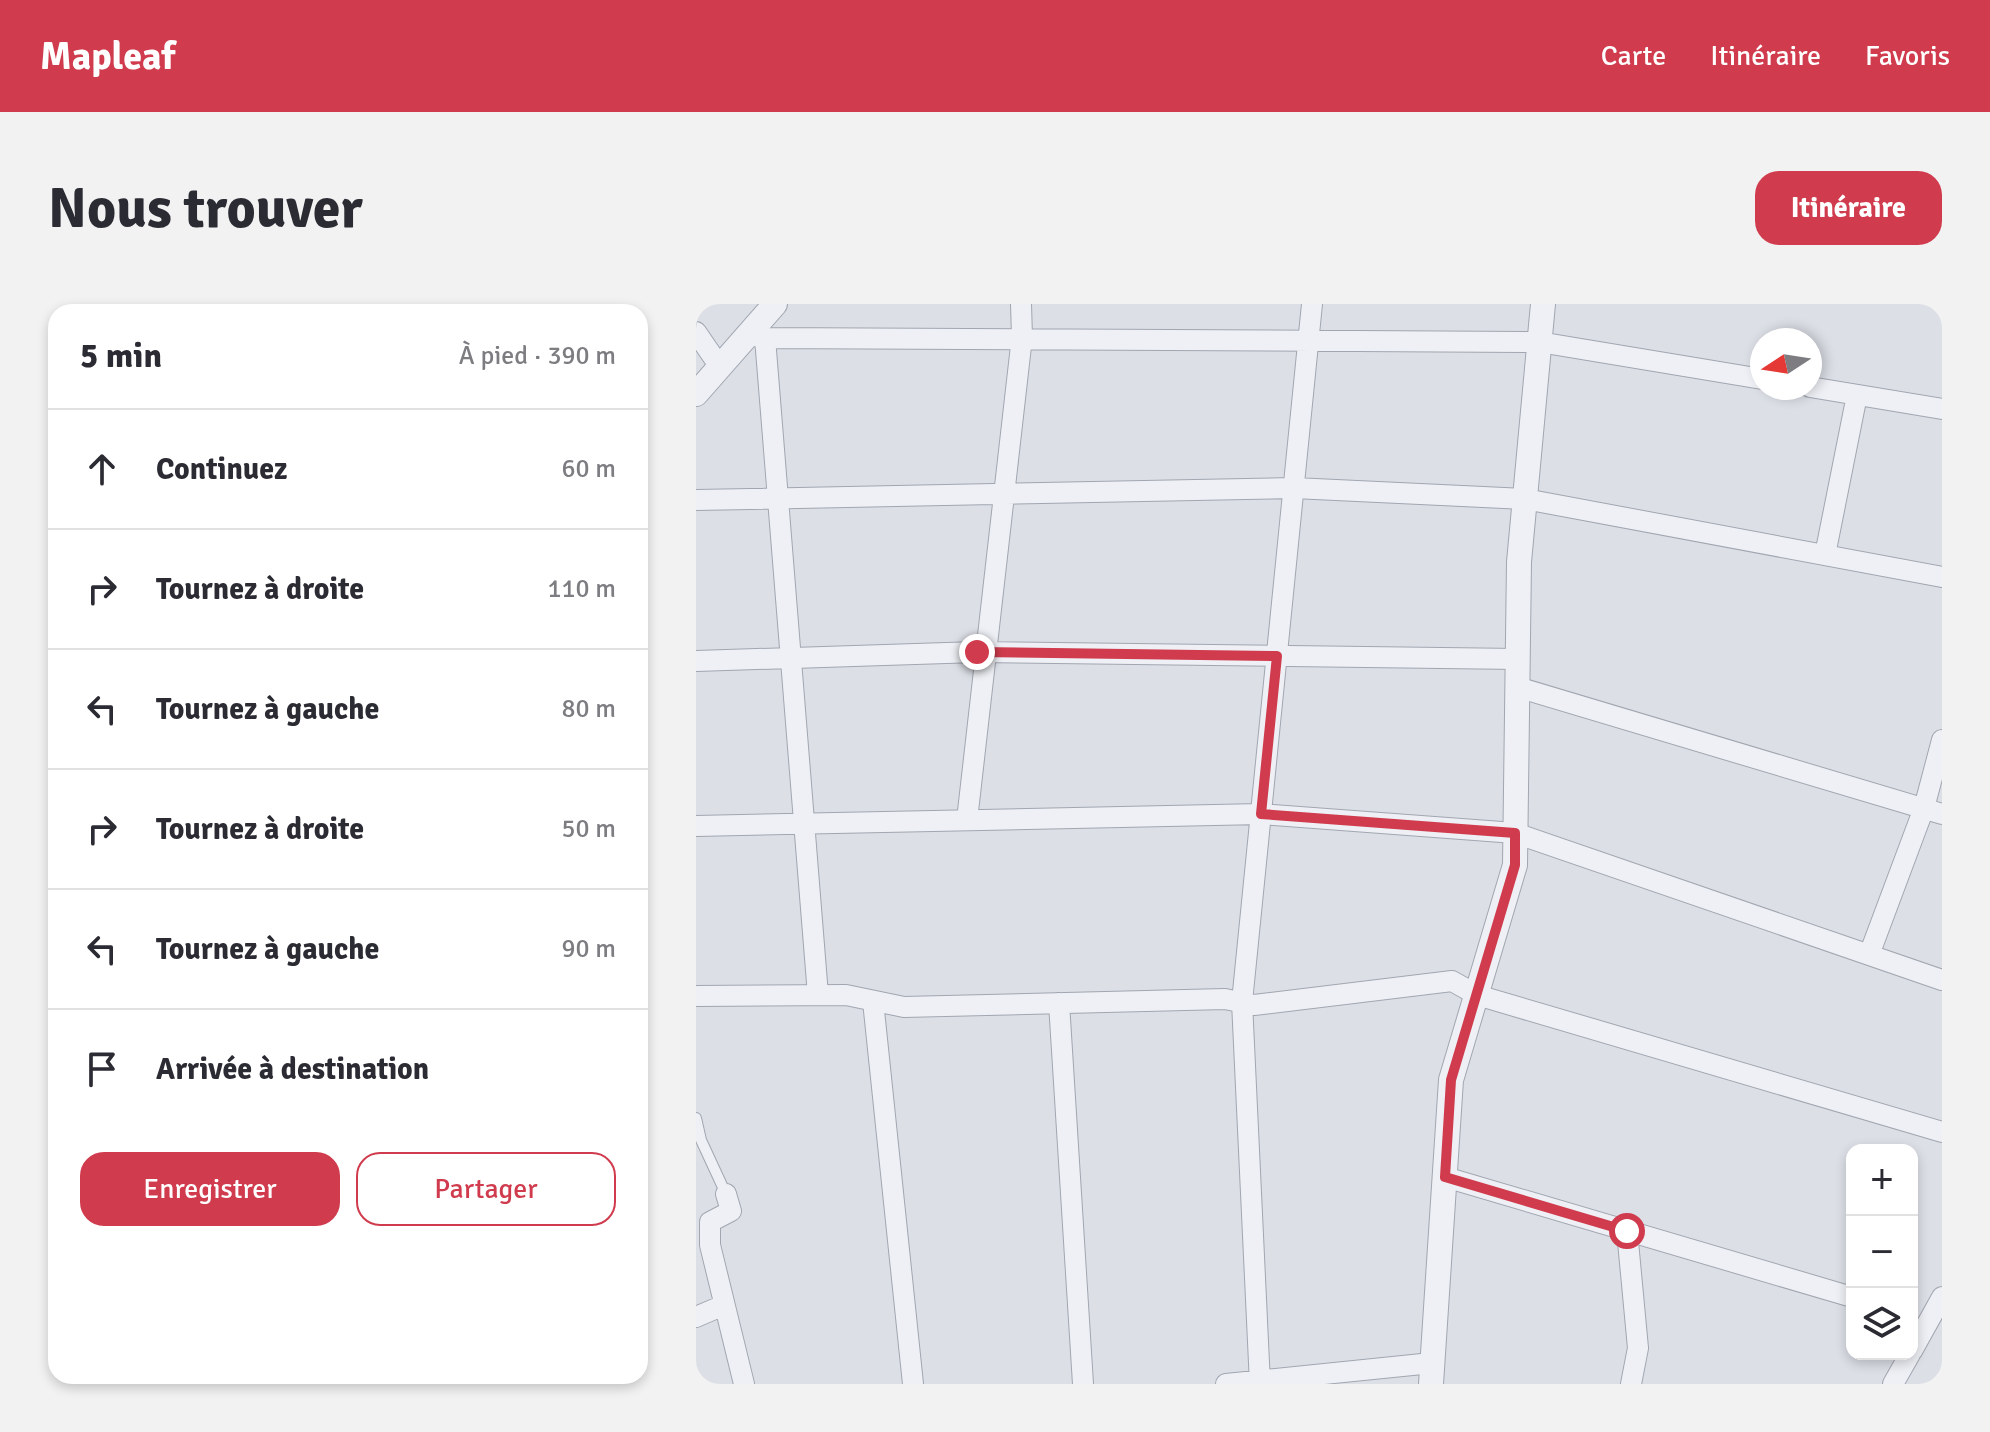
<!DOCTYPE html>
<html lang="fr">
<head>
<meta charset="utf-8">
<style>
	:root { --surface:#fff; --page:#f2f2f3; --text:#2b2b33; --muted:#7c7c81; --line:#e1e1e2; --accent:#d03c4d }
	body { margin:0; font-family:Signika,sans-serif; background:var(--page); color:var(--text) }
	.controls { position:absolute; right:24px; bottom:24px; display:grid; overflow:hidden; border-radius:16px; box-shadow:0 4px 12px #0003 }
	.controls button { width:72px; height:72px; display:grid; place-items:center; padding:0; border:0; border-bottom:2px solid var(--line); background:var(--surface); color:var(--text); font:40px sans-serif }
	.compass { position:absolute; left:1054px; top:24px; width:72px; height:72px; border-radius:50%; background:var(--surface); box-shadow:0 4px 12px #0003; rotate:258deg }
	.stop { position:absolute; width:24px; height:24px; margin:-18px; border:6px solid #d03c4d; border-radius:50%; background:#fff }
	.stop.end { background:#d03c4d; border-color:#fff; box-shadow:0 2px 8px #0008 }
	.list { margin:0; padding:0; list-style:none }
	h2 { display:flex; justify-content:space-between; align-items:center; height:104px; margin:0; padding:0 32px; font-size:34px }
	h2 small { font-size:26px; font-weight:400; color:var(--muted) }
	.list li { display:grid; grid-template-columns:52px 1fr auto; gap:24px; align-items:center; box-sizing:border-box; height:120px; padding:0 32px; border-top:2px solid var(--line) }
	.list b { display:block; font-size:30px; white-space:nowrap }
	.list em { font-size:26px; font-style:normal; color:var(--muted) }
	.actions { display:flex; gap:16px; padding:24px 32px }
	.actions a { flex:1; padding:18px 0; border:2px solid var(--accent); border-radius:24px; text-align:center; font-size:28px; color:var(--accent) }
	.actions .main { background:var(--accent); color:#fff }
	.icon { flex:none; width:44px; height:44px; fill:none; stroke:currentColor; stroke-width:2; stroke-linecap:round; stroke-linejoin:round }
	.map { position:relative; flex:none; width:1246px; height:1080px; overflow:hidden; border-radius:24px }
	header { display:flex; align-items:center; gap:48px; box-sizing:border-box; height:112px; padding:0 40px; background:var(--accent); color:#fff }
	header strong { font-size:38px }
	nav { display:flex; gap:44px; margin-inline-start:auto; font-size:28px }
	.intro { display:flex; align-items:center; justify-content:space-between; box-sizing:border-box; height:192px; padding:0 48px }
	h1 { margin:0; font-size:56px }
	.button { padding:20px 36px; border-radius:24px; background:var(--accent); color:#fff; font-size:28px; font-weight:700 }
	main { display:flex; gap:48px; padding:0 48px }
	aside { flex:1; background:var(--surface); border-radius:24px; box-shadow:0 4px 12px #0003 }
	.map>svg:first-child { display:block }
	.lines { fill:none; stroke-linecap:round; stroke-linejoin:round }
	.service-casing { stroke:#a1a6b0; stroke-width:12 }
	.minor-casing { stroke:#a1a6b0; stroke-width:22 }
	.tertiary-casing { stroke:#a1a6b0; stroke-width:26 }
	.service { stroke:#eef0f5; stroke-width:10 }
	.minor { stroke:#eef0f5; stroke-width:20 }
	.tertiary { stroke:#eef0f5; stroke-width:24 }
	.route { stroke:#d03c4d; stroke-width:10 }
</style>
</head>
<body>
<header>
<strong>Mapleaf</strong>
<nav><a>Carte</a><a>Itinéraire</a><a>Favoris</a></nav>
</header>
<div class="intro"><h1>Nous trouver</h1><a class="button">Itinéraire</a></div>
<main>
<aside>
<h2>5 min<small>À pied · 390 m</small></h2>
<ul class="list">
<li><svg class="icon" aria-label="ahead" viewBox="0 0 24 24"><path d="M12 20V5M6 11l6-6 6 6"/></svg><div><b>Continuez</b></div><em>60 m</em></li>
<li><svg class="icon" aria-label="right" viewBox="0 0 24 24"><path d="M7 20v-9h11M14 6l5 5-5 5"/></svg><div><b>Tournez à droite</b></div><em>110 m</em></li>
<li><svg class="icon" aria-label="left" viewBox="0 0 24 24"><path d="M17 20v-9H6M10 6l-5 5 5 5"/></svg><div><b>Tournez à gauche</b></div><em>80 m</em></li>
<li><svg class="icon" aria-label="right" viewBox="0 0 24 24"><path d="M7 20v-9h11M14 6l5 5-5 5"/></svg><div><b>Tournez à droite</b></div><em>50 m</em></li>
<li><svg class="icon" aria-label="left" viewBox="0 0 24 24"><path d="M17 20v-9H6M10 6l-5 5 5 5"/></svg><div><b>Tournez à gauche</b></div><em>90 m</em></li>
<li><svg class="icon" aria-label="arrive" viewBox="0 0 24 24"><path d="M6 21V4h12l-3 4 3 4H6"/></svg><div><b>Arrivée à destination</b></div></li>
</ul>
<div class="actions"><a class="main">Enregistrer</a><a>Partager</a></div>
</aside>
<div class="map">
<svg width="1246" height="1080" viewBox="0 0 1246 1080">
	<rect width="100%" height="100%" fill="#dcdfe6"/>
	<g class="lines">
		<defs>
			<path id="service" d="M0 814 5 836 30 890"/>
			<path id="minor" d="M0 28 24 63
				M52 31 69 34 843 38 1066 75
				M69 34 122 691
				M1114 83 1246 105
				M0 196 598 184 829 195 1246 273
				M1129 251 1161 91
				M0 357 281 348 822 355
				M821 383 1246 510
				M271 516 326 33 325 0
				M0 522 565 510 819 529 1246 676
				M1173 651 1228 504 1246 436
				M0 692 150 691 208 703 529 695 558 701 756 677 781 691 1246 828
				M177 697 217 1080
				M363 699 387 1080
				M749 873 1156 993
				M30 890 35 907 14 918V941L48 1080
				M931 927 942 1044 935 1080
				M0 1013 28 1001
				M1216 1047 1246 993
				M530 1080 736 1059
				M564 1080 546 698 616 0
				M1197 1080 1214 1050"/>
			<path id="tertiary" d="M0 90 79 0
				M735 1080 755 776 819 561 823 258 847 0"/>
		</defs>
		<use href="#service" class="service-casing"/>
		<use href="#minor" class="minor-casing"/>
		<use href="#tertiary" class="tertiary-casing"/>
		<use href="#service" class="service"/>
		<use href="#minor" class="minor"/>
		<use href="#tertiary" class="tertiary"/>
	</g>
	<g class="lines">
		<path class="route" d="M281 348 581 352 565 510 819 529V561L755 776 749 873 931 927"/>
	</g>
</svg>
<div class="controls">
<button>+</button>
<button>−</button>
<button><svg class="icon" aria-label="layers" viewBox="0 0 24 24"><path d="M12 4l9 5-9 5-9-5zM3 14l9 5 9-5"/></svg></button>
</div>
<svg class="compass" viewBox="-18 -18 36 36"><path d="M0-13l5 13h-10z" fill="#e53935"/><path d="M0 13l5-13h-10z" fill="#7c7c81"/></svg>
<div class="stop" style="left:931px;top:927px"></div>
<div class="stop end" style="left:281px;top:348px"></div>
</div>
</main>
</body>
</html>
